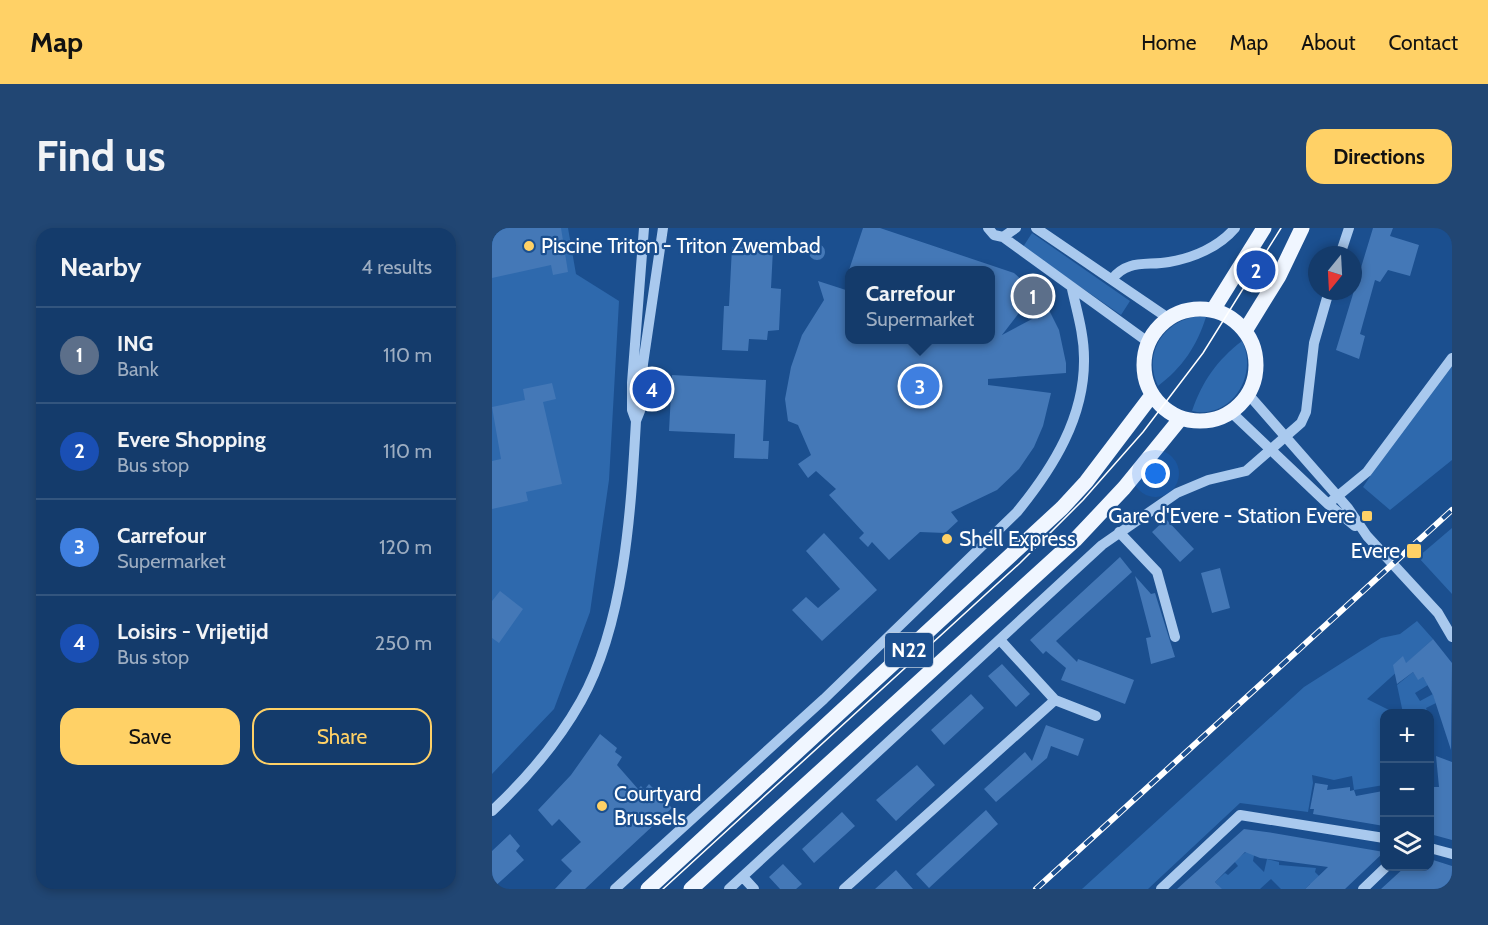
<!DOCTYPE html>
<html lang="en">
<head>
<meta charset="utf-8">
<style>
	:root { --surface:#143b6b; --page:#214673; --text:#f1f3f6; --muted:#9dadc1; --line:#33557e; --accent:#ffd166 }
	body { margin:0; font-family:Cabin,sans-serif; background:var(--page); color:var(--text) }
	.controls { position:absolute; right:18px; bottom:18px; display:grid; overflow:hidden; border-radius:12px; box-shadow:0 3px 9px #0003 }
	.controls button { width:54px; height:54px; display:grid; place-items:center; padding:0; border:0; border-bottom:2px solid var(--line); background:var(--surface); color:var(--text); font:30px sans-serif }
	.compass { position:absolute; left:816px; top:18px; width:54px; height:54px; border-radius:50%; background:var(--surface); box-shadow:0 3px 9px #0003; rotate:198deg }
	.you { position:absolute; left:664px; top:246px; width:21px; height:21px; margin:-15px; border:4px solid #fff; border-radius:50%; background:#1a73e8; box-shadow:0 0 0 9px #1a73e833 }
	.badge { display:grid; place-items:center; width:39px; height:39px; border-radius:50%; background:var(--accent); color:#fff; font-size:20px; font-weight:700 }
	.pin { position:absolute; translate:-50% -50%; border:3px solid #fff; box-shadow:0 2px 6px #0006 }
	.popup { position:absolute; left:353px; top:38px; width:150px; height:78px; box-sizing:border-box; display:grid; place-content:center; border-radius:12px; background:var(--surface); filter:drop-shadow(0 2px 4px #0005); font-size:20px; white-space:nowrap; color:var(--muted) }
	.popup b { font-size:22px; color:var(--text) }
	.popup::after { content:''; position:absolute; left:50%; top:100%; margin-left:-12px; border:12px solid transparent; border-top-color:var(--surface) }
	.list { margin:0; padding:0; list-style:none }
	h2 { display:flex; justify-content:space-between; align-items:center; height:78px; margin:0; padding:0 24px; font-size:26px }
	h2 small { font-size:20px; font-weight:400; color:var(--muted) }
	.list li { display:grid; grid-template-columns:39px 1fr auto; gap:18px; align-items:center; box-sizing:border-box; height:96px; padding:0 24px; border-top:2px solid var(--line) }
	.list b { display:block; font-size:22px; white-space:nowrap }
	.list p { margin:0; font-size:20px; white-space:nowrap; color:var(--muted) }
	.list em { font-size:20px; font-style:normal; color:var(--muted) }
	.actions { display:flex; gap:12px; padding:18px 24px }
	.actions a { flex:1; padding:14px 0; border:2px solid var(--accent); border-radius:18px; text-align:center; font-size:21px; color:var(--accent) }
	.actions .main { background:var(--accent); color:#111 }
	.icon { flex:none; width:33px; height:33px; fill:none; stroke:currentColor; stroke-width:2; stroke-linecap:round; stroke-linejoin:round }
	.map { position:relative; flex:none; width:960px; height:661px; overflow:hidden; border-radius:18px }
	header { display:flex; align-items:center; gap:36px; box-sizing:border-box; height:84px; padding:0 30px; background:var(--accent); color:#111 }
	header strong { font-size:28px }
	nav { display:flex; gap:33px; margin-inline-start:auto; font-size:21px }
	.intro { display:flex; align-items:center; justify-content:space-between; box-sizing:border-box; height:144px; padding:0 36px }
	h1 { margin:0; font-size:42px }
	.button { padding:15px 27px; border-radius:18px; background:var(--accent); color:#111; font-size:21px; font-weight:700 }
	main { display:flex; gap:36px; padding:0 36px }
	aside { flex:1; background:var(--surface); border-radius:18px; box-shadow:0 3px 9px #0003 }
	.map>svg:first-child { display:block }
	.green { fill:#2e69ad }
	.building { fill:#4478b7 }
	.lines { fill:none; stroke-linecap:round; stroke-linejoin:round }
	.minor { stroke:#a9c9ee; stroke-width:10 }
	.major { stroke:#f0f6ff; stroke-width:15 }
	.tram { stroke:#fff; stroke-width:1.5 }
	.rail-casing { stroke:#fff; stroke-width:6 }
	.rail { stroke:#1b4f8f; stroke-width:4; stroke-dasharray:11; stroke-linecap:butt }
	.poi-dot { fill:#ffd166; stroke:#1b4f8f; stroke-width:2 }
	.labels { text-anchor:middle; stroke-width:4.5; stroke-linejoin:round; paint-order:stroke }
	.shield { fill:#1b4f8f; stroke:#bbcadd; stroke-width:1.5 }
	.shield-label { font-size:20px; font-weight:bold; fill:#fff }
	.poi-label { font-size:21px; fill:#fff; stroke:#1b4f8f; text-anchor:start }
</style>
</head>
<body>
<header>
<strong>Map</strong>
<nav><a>Home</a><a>Map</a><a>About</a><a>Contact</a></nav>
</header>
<div class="intro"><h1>Find us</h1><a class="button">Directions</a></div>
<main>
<aside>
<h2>Nearby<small>4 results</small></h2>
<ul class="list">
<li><span class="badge" style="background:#5c6f8a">1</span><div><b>ING</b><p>Bank</p></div><em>110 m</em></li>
<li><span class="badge" style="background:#1a4fb4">2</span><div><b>Evere Shopping</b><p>Bus stop</p></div><em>110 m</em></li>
<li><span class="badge" style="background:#3f7fe0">3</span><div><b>Carrefour</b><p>Supermarket</p></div><em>120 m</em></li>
<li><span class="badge" style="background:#1a4fb4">4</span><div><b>Loisirs - Vrijetijd</b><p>Bus stop</p></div><em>250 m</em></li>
</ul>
<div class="actions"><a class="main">Save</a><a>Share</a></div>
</aside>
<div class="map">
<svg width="960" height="661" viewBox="0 0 960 661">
	<rect width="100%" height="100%" fill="#1b4f8f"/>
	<path class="green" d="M0 0H76L84 46 127 73 117 252 98 384 62 481 0 546Z
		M540 5 638 73 629 87 531 19Z
		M702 89H714C705 118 690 140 666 158 651 127 670 95 702 89Z
		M750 113C767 147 739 192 700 183 710 154 725 132 750 113Z
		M960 126V232L898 282 871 259Z
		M960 300V366L926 329Z
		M925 393 941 411 875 471 903 485H892V557L862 562 860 548 842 552 820 547 821 555 816 584 748 575 656 661H590L812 459 889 410 908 406Z
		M921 444 926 451 931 449 936 457 923 465 928 473 941 466 944 475 934 480 936 485H911L905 457Z
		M758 621 763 622 761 633 772 644 775 631 787 634V637L824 640 823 644 830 651 820 659 818 656 813 661H789L779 651 768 661H721L726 657 723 654 733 645 736 647 746 638 742 633Z"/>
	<path class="building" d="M0 0H69L76 44 61 47 59 37 0 50Z
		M371 0H388L522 45 543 64 510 107 557 82 567 102 574 135V145L496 151V157L559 165 551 198 542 219 527 241 505 262 459 284 466 293 453 305 428 304 397 332 380 314 376 319 367 310 372 305 337 267 344 261 324 243 316 250 306 236 319 227 306 197 296 193 293 171 299 139 310 107 332 72 326 53 357 63V111H498V42H357Z
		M881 0H901L898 8 927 17 918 48 896 42 888 54 883 52 868 106 873 108 867 131 844 122Z
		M317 24a8 8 0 1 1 16 0a8 8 0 1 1-16 0Z
		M240 19 281 21 279 60 289 61 287 102 276 103 275 112 257 111 256 123 230 122 232 78H237Z
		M180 147 274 152 271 213H277L276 231 242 230 243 206 177 203Z
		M60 155 64 171 51 174 70 256 34 264 36 273 0 281V233L9 231 0 179 33 172 31 161Z
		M674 291 702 321 688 334 660 304Z
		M332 305 385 362 330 413 300 382 314 369 326 380 348 361 314 323Z
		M628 329 640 344 564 413 585 434 586 431 642 452 633 476 569 452 574 440 554 423 551 426 538 412Z
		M728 340 738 380 720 385 709 345Z
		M643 348 659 366 663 365 683 429 659 436 654 410 659 409Z
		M8 363 31 381 7 415 0 410V373Z
		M941 411 960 435 959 522 941 467 931 449 926 452 921 444 905 456 901 437 911 428 914 435Z
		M510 436 538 466 524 479 496 448Z
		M479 466 492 480 452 517 439 502Z
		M554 497 592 511 586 528 559 518 555 530 504 574 492 561 533 524 540 533Z
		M108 506 125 520 123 524 130 529 125 537 146 561 149 558 152 562 157 556 180 580 93 661H63L80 643 69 632 89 614 67 591 60 598 46 582 79 547Z
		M944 528 960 534V612L938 606V559H947Z
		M425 537 443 557 404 593 384 572Z
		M823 555 836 557 835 562 858 559V563L862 562 864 568 891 563 892 598 821 586 822 581H818Z
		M494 582 506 596 437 660 424 646Z
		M350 584 363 598 322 635 310 621Z
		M752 601 781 605 892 624 853 661H813L836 639 768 630 753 624 723 654 730 661H685Z
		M18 606 28 618 24 623 32 632 0 661V623Z
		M938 631 960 638V661H889L913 639H938Z
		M291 636 310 656 304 661H288L277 649Z
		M404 642 421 661H383L393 652Z"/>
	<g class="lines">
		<path class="minor" d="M496 0 502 7 511 9 524 0
			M544 0 676 90
			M511 9 656 114
			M848 27 857 0
			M620 51C636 31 654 38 677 34 701 30 727 19 743 0
			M756 166 856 280 875 308 946 385 960 409
			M739 184 836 276 863 298
			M144 193 140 182V155L152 0
			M836 276 875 244 960 130
			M627 304 665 344 683 409
			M509 413 563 472 604 488
			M0 583C34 551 66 514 89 473 133 395 139 280 144 193L148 183 151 136 171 0
			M938 620 960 626
			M251 649 262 661
			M123 661 332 471 525 284C561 240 593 189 592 130 592 106 585 84 580 61
			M237 661 610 317 685 265 716 252 754 243 809 195 814 184 822 115 837 63
			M352 661 563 472
			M669 661 748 587 892 610
			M871 661 895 638"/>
		<path class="major" d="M652 137a56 56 0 1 1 112 0a56 56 0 1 1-112 0Z
			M721 82 772 0
			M753 103 787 48 810 0
			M156 661 570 280 594 254 660 167
			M199 661 583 312 632 260 689 190"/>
		<path class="tram" d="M171 661 528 335 591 272 651 204 711 125 789 0"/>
		<defs>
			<path id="rail" d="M544 661 960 282"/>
		</defs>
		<use href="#rail" class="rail-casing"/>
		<use href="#rail" class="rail"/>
	</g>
	<g class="poi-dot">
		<circle cx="37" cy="18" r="6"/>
		<rect x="869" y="282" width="12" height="12" rx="3"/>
		<circle cx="455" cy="311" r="6"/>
		<rect x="914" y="315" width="16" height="16" rx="3"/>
		<circle cx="110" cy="578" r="6"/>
	</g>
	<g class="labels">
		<rect class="shield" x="393" y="405" width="48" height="34" rx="4.5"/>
		<g class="shield-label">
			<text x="417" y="429">N22</text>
		</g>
		<g class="poi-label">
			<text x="49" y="25">Piscine Triton - Triton Zwembad</text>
			<text x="863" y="295" text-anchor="end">Gare d'Evere - Station Evere</text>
			<text x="467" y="318">Shell Express</text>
			<text x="908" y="330" text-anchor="end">Evere</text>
			<text x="122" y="573">Courtyard<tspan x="122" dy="24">Brussels</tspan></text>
		</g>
	</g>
</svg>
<div class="controls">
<button>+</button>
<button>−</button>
<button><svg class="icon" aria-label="layers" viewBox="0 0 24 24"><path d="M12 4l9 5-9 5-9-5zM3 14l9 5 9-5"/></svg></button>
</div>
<svg class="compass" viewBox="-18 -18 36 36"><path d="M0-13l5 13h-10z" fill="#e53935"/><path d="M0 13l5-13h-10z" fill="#9dadc1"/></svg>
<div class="you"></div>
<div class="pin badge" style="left:541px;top:68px;background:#5c6f8a">1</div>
<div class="pin badge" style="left:764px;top:42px;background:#1a4fb4">2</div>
<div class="pin badge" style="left:428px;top:158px;background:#3f7fe0">3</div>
<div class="popup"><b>Carrefour</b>Supermarket</div>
<div class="pin badge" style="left:160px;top:161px;background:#1a4fb4">4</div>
</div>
</main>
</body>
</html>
